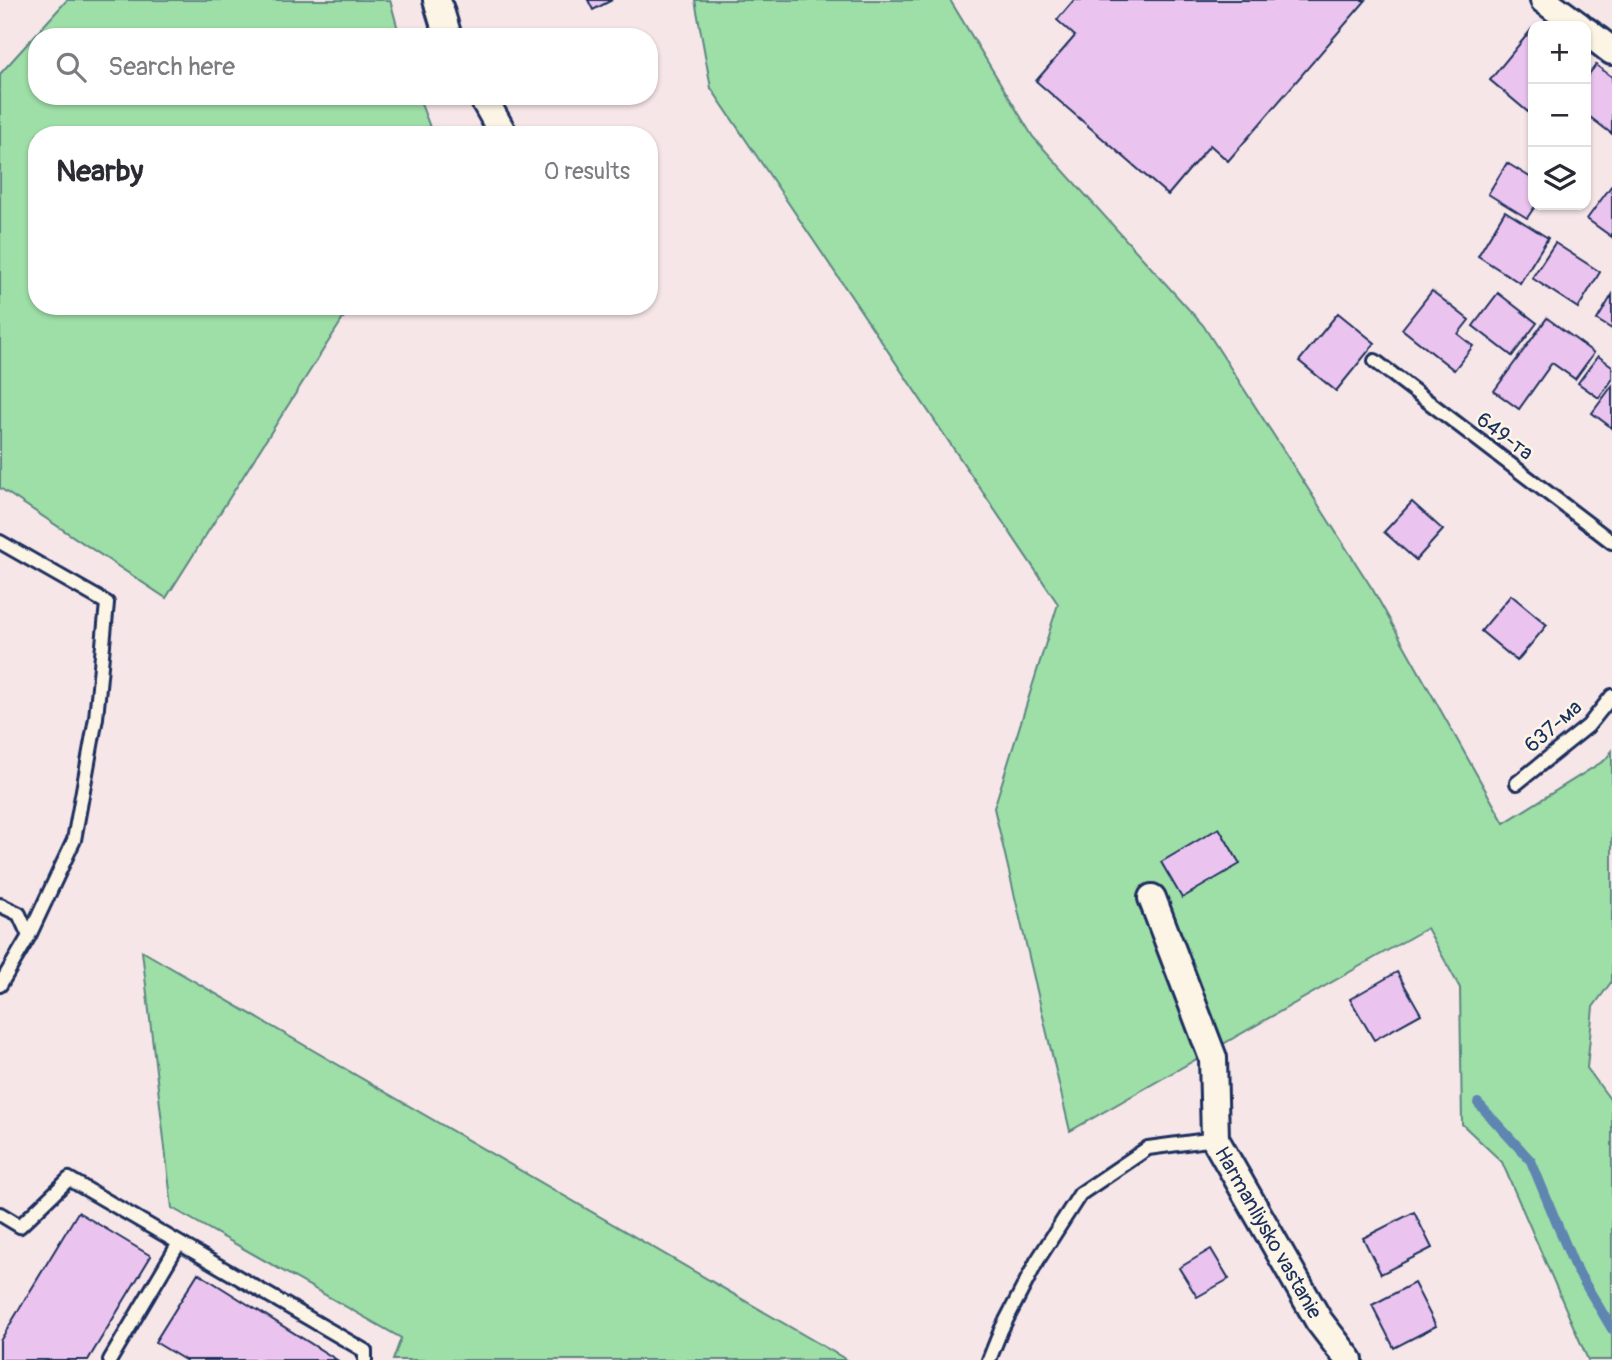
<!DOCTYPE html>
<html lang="en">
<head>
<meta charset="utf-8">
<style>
	:root { --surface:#fff; --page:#f7f7f7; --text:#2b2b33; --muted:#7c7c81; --line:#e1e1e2 }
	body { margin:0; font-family:Pangolin,sans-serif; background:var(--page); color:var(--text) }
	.controls { position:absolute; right:21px; top:21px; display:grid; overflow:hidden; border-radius:14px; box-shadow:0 2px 5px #0004 }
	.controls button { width:63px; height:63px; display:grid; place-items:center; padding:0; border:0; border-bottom:2px solid var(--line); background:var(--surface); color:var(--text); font:35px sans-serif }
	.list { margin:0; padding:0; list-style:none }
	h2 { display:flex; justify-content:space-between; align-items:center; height:91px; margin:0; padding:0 28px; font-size:30px }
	h2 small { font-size:23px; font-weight:400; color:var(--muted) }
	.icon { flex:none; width:38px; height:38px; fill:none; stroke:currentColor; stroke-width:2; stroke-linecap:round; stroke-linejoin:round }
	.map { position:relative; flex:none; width:1612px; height:1360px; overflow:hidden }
	.search { position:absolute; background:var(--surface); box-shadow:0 2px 5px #0004; left:28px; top:28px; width:630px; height:77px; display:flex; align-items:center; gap:18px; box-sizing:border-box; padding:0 24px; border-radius:28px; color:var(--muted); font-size:26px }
	.panel { position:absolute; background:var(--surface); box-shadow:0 2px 5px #0004; left:28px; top:126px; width:630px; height:189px; border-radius:28px }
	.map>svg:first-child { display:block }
	.green { fill:#9edea7; stroke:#5c8682; stroke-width:2 }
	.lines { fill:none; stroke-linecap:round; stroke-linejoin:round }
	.stream { stroke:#5e85b1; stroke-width:10 }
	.building { fill:#eac4ee; stroke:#1b2f5e; stroke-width:2 }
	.lane-casing { stroke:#1b2f5e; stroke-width:18 }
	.street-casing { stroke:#1b2f5e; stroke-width:32 }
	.lane { stroke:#fcf5e5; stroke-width:12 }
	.street { stroke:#fcf5e5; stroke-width:26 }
	.labels { text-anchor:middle; stroke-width:5; stroke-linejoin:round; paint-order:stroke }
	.street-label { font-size:21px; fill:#1b2f5e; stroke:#fcf5e5 }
</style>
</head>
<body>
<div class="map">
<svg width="1612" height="1360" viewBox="0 0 1612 1360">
	<rect width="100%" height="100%" fill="#f7e6e8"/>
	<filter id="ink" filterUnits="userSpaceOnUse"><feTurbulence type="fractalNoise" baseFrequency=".0143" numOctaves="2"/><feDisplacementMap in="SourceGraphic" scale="14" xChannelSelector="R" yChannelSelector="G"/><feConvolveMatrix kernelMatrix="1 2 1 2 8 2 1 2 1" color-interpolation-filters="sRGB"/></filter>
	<g filter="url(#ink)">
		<path class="green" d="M67 0H390L400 37H37V96H418L433 135H37V306H351L166 598 0 488V74Z
			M695 0H950L1033 137 1203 325 1373 590 1504 823 1605 760 1612 751V981L1593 1007 1587 1068 1612 1102V1360H1588L1502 1162 1462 1124 1460 988 1427 928 1070 1131 994 808 1058 604 711 88Z
			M142 951 847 1360H393L401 1338 172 1208Z"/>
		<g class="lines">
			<path class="stream" d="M1478 1103 1531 1161 1574 1265 1612 1329"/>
		</g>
		<path class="building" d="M588 0H612L593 10Z
			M1074 0H1366L1228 161 1210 145 1168 195 1036 81 1075 36 1057 20Z
			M1531 30 1533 106 1528 112 1490 80Z
			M1596 65 1612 77V134L1586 114V78Z
			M1507 163 1533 179 1536 205 1527 218 1488 194Z
			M1612 185V237L1587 219Z
			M1505 211 1548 238 1520 283 1478 256Z
			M1555 243 1600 272 1578 308 1532 278Z
			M1432 291 1469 320 1458 334 1473 346 1454 370 1402 329Z
			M1498 293 1537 323 1512 356 1473 326Z
			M1612 295V329L1597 320Z
			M1338 313 1375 343 1336 391 1299 361Z
			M1547 318 1594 353 1575 379 1552 363 1519 409 1494 391Z
			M1598 356 1612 366V380L1599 398 1578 383Z
			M1612 386V428L1592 413Z
			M1412 502 1443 530 1416 560 1384 532Z
			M1511 595 1547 625 1517 661 1481 631Z
			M1219 828 1240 864 1182 898 1161 862Z
			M1397 972 1421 1014 1374 1040 1350 999Z
			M78 1212 151 1256 88 1360H0V1341Z
			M1414 1212 1432 1248 1381 1274 1363 1238Z
			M1211 1249 1229 1279 1197 1297 1179 1268Z
			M198 1273 337 1360H185L155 1342Z
			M1414 1283 1436 1326 1394 1348 1372 1305Z"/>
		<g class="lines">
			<defs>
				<path id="lane" d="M1375 361 1612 542
					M0 542 107 603 96 718 74 840 29 936
					M1517 783 1588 726 1612 696
					M0 905 19 914 29 936 0 985
					M0 1214 20 1226 69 1179 179 1243
					M110 1360 179 1243 365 1351V1360
					M989 1360 1001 1330 1037 1261 1080 1194 1148 1148 1215 1139"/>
				<g id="street">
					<path d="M437 0 448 37"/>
					<path d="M1544 0 1579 26"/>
					<path d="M1586 31 1612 51"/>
					<path d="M482 96 504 135"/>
					<path id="s1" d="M1152 898 1213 1058 1215 1139 1319 1321 1349 1360"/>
				</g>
			</defs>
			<use href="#lane" class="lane-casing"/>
			<use href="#street" class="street-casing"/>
			<use href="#lane" class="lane"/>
			<use href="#street" class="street"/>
		</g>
	</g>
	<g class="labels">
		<g class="street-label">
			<text transform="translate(1505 436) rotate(37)" y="7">649-та</text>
			<text transform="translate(1553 726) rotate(-41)" y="7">637-ма</text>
			<text dy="7" stroke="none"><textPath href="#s1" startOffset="360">Harmanliysko vastanie</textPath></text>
		</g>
	</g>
</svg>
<div class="controls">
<button>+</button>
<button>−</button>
<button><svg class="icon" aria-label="layers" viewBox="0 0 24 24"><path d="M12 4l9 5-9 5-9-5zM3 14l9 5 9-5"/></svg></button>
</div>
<div class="search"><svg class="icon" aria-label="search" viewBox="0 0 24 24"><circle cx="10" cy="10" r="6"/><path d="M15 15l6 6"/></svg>Search here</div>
<section class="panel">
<h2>Nearby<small>0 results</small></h2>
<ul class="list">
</ul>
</section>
</div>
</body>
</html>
